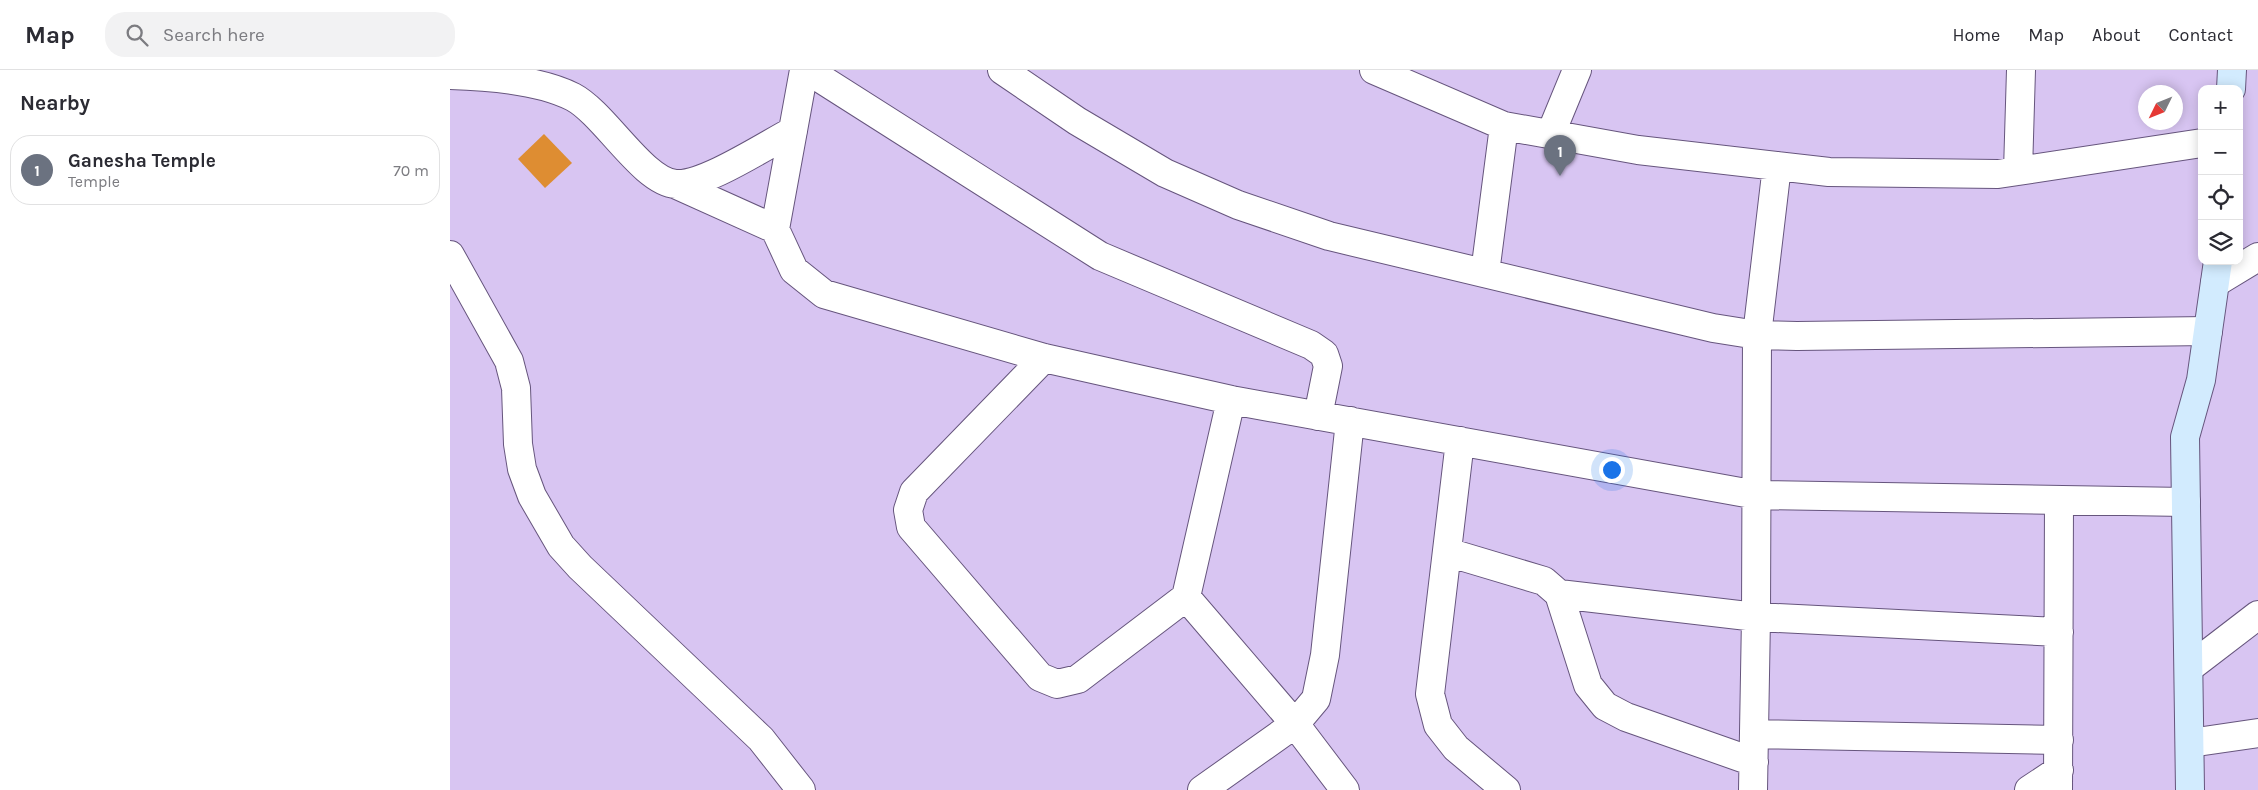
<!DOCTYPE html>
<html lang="en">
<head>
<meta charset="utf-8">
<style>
	:root { --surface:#fff; --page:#f2f2f3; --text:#2b2b33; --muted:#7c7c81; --line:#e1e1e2; --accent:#546a1a }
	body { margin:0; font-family:Karla,sans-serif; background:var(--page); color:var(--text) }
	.controls { position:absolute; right:15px; top:15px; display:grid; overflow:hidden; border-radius:10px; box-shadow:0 2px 12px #0003 }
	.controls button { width:45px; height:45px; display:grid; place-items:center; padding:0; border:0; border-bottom:1px solid var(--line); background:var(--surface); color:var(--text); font:25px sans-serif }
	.compass { position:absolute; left:1688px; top:15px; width:45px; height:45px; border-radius:50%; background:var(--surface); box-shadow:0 2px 12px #0003; rotate:227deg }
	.you { position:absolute; left:1161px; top:399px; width:18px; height:18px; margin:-12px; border:4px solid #fff; border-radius:50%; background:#1a73e8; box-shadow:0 0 0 8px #1a73e833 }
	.badge { display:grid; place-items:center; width:32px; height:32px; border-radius:50%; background:var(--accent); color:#fff; font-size:16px; font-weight:700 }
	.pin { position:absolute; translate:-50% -41px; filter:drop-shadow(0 1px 2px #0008) }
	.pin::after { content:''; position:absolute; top:26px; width:18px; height:15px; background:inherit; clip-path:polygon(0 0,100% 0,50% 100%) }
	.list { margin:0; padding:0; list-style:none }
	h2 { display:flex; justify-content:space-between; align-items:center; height:65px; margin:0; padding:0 20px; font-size:21px }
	h2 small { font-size:16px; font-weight:400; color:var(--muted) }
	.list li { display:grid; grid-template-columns:32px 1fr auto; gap:15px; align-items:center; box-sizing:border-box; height:70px; margin:0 10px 10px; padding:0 10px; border:1px solid var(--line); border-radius:20px }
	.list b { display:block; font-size:19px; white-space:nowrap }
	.list p { margin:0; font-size:16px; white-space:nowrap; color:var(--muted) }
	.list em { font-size:16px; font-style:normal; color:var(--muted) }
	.icon { flex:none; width:28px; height:28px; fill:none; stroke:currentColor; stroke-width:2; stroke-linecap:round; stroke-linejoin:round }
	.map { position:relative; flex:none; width:1808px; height:720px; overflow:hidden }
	header { display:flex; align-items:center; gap:30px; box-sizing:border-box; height:70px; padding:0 25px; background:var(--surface); border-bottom:1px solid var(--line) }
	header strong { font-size:24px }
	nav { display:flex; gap:28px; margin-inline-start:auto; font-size:18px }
	.search { width:350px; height:45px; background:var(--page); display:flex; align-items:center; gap:12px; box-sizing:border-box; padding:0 18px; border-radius:20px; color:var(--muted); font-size:19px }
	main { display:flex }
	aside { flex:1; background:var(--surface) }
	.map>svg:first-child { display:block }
	.building { fill:#de8d32 }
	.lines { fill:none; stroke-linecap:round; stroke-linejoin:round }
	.street-casing { stroke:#66557d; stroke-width:30 }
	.secondary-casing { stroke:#66557d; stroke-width:30 }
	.street { stroke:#fff; stroke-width:28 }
	.secondary { stroke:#d2ebfe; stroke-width:28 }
</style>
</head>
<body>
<header>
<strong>Map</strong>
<div class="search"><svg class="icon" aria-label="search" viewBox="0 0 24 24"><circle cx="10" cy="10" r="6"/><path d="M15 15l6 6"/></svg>Search here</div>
<nav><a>Home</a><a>Map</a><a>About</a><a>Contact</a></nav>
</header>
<main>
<aside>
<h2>Nearby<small></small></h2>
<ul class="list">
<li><span class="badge" style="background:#6b7280">1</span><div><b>Ganesha Temple</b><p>Temple</p></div><em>70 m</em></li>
</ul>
</aside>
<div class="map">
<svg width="1808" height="720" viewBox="0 0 1808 720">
	<rect width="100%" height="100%" fill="#d8c5f2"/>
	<path class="building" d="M94 64 122 93 95 118 68 89Z"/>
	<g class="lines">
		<defs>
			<path id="street" d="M354 0 325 159 344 200 374 224 594 288 781 330 1307 425 1736 432
				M367 0 373 10 650 186 861 275 874 284 878 296 868 346
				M552 0 627 51 715 103 788 135 879 166 1263 258 1307 265 1347 266 1758 261
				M924 0 1054 56 1188 80 1379 102 1548 104 1752 73
				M0 5C36 6 90 10 123 27 155 44 193 112 226 114 254 116 316 75 343 61
				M1101 63 1127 0
				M1568 101 1571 0
				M225 114 325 159
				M0 185 59 291 66 318 68 374 72 399 82 426 111 476 130 497 311 669 351 720
				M1035 203 1054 56
				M1765 213 1808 187
				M594 288 464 422 458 440 461 457 590 607 607 614 628 609 736 527 781 330
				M1010 371 980 624 988 655 1006 678 1056 720
				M997 482 1094 511 1109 524 1138 615 1155 636 1176 647 1304 692
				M1109 524 1306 547 1609 562
				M736 527 845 654 895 720
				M1739 598 1808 545
				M1305 664 1609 670
				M1740 673 1808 663
				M752 720 845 654 866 629 875 585 900 351
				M1303 720 1306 547 1307 265 1327 96
				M1579 720 1609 700
				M1608 720 1609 431"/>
			<path id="secondary" d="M1781 19 1782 0
				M1740 720 1735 367 1751 310 1768 191"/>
		</defs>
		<use href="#street" class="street-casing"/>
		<use href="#secondary" class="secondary-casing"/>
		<use href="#street" class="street"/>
		<use href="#secondary" class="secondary"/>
	</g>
</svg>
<div class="controls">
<button>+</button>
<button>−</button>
<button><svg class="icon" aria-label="locate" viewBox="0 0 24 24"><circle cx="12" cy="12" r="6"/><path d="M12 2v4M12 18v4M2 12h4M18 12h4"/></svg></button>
<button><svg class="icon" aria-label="layers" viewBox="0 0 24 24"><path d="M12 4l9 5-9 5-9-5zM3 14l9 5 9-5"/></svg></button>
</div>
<svg class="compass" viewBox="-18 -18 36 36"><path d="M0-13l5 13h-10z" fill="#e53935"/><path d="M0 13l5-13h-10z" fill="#7c7c81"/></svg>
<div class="you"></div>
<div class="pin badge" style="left:1110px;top:106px;background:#6b7280">1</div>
</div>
</main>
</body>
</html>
